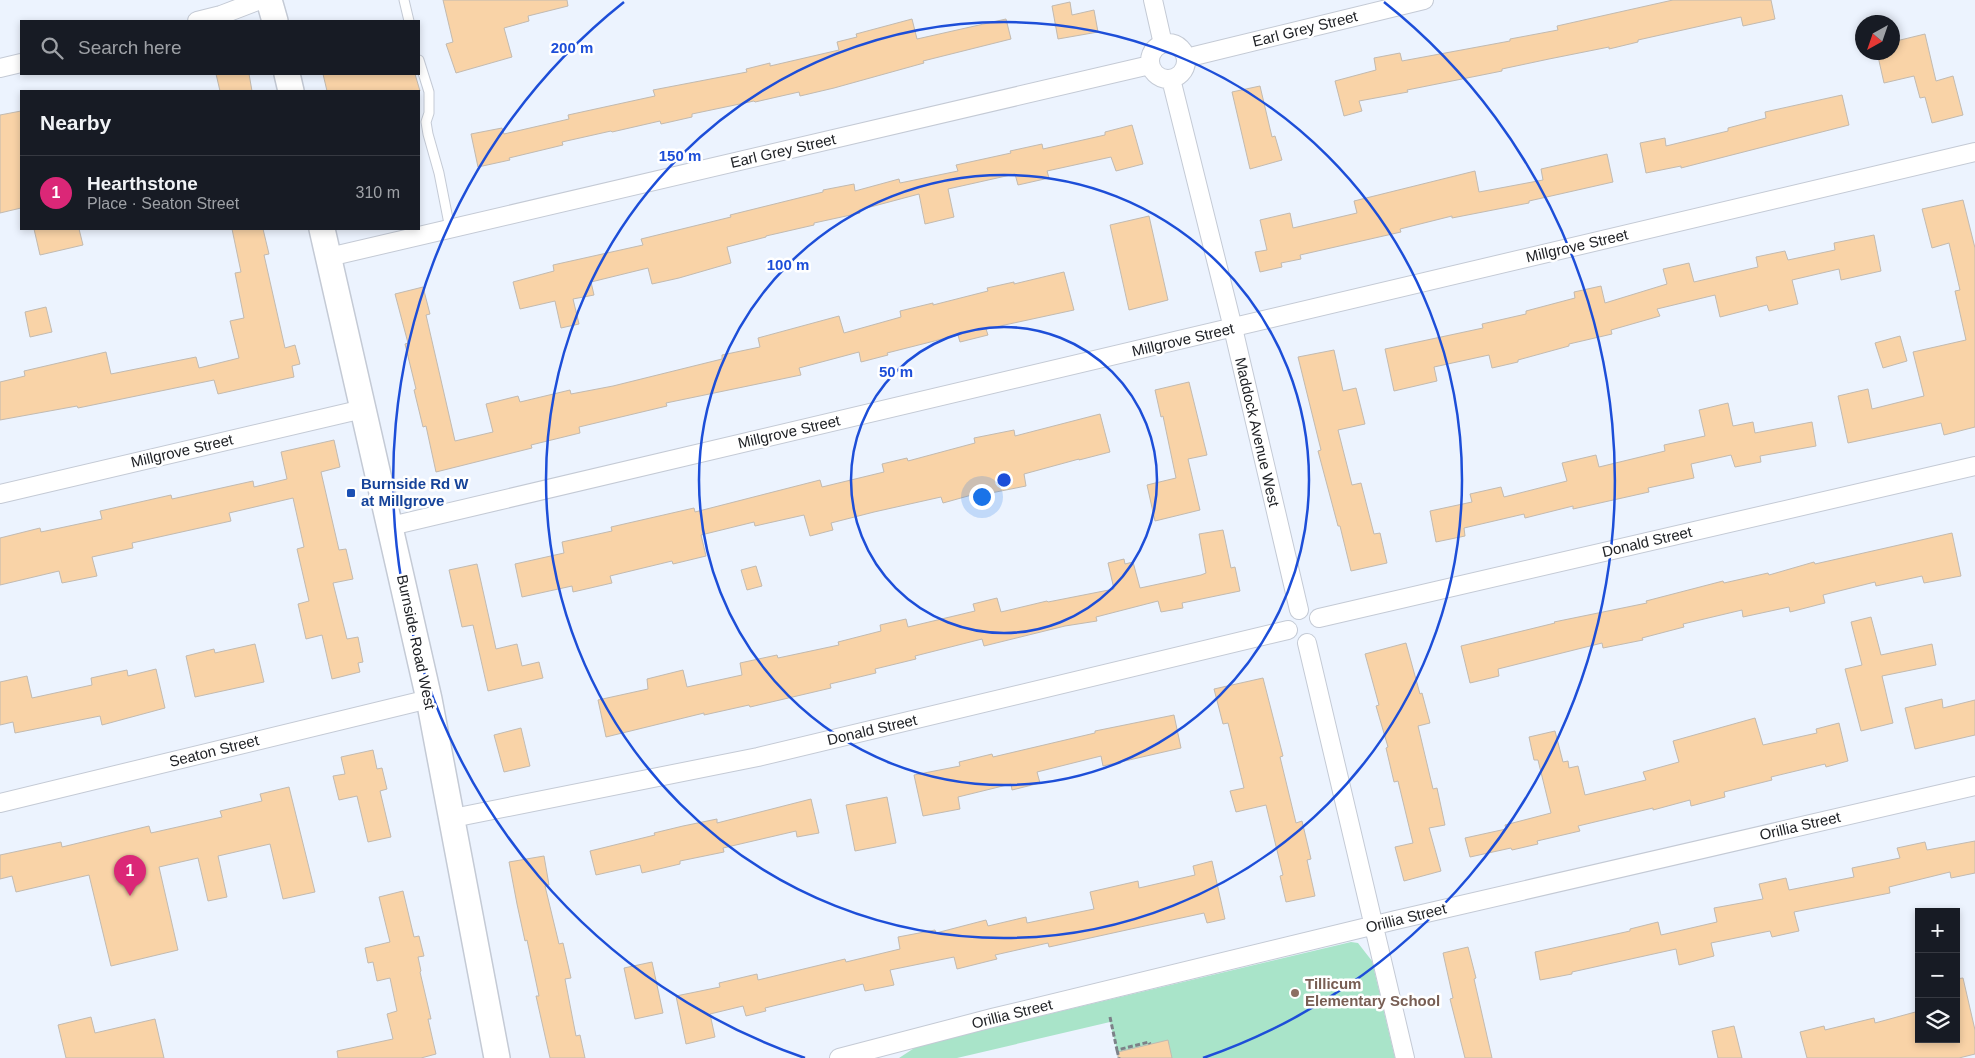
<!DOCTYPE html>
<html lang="en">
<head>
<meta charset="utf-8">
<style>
	:root { --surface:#171b24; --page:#242831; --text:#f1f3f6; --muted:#9ea1a6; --line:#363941; --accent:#db2777 }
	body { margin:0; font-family:Arial,sans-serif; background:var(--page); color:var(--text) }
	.controls { position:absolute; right:15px; bottom:15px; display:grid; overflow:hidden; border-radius:0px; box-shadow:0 2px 8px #0003 }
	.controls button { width:45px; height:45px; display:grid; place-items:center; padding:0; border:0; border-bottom:1px solid var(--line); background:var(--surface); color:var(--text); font:25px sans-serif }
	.compass { position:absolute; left:1855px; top:15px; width:45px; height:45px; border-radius:50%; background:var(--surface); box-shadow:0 2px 8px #0003; rotate:220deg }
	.you { position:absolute; left:981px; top:496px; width:18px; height:18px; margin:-12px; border:4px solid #fff; border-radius:50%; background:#1a73e8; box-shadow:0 0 0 8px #1a73e833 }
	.badge { display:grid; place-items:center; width:32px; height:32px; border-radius:50%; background:var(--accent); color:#fff; font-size:16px; font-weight:700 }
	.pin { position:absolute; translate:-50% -41px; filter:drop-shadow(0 1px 2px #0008) }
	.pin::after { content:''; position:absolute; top:26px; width:18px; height:15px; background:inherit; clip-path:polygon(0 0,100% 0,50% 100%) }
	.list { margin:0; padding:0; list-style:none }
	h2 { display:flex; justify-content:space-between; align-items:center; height:65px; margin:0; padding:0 20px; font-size:21px }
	h2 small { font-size:16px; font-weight:400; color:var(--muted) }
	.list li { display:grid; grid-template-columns:32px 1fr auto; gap:15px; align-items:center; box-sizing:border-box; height:75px; padding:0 20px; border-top:1px solid var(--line) }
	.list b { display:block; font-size:19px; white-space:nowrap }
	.list p { margin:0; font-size:16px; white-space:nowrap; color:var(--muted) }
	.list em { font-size:16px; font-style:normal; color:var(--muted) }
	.icon { flex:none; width:28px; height:28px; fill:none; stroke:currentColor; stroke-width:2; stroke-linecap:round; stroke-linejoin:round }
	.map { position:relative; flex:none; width:1975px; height:1058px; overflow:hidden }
	.search { position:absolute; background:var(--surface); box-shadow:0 2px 8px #0003; left:20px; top:20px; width:400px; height:55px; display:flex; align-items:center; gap:12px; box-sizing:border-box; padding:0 18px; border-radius:0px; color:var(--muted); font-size:19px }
	.panel { position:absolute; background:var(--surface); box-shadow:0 2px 8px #0003; left:20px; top:90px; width:400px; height:140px; border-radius:0px }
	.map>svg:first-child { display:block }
	.green { fill:#a9e4c9 }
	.building { fill:#f9d3a7; stroke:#c2bab0 }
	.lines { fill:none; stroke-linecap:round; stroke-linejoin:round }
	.lane-casing { stroke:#c4cad5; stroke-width:11 }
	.street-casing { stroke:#c4cad5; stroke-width:20 }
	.secondary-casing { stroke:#c4cad5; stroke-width:28 }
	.path { stroke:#7c8188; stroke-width:3; stroke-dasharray:5 2.5; stroke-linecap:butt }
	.lane { stroke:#fff; stroke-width:9 }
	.street { stroke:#fff; stroke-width:18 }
	.secondary { stroke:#fff; stroke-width:25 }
	.ring { fill:none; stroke:#1d4ed8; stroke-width:2.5 }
	.transit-dot { fill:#1a4fb4; stroke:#fff; stroke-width:2 }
	.education-dot { fill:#8d6e63; stroke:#fff; stroke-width:2 }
	.labels { text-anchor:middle; stroke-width:5; stroke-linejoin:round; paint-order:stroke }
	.street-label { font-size:15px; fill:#202226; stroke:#fff }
	.transit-label { font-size:15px; font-weight:bold; fill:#164399; stroke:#fff; text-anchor:start }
	.education-label { font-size:15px; font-weight:bold; fill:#785e54; stroke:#fff; text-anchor:start }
	.centre { fill:#1d4ed8; stroke:#fff; stroke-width:2.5 }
	.ring-label { font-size:15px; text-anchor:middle; font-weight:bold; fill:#1d4ed8; stroke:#fff; stroke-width:5; stroke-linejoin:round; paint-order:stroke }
</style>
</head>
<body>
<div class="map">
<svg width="1975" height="1058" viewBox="0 0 1975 1058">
	<rect width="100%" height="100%" fill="#ecf3fe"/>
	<path class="green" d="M1351 942 1358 943 1372 961 1395 1058H1119L1110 1022 957 1058H899L919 1045Z"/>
	<path class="building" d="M443 0H567L568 6 528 16 529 21 504 28 512 57 456 73 446 44 453 42Z
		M1673 0H1771L1775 19 1743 26 1741 17 1638 40V42L1609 49V47L1549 59 1502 69V71L1407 90 1408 92 1359 101 1362 111 1344 116 1335 81 1376 70 1374 58 1400 53 1402 61 1510 41V39L1558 30 1557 26Z
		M1070 2 1072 15 1094 10 1098 32 1058 39 1052 6Z
		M912 19 917 39 1006 19 1011 39 923 61 924 63 834 88 800 96 799 92 755 102 754 101 692 114V117L661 124 660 121 612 132 611 131 562 142 563 145 509 158 510 160 478 167 471 134 502 128 504 134 569 119 568 115 655 96 653 90 747 72 746 69 770 63V66L839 50 837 42 857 37 856 34Z
		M1925 34 1936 81 1953 76 1963 115 1932 123 1925 97 1920 98 1914 76 1884 83 1877 52H1892V42Z
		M216 74H249L252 91H220Z
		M323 74H415L420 91H327Z
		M1260 86 1272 137 1275 136 1282 160 1250 169 1232 92Z
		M1842 95 1849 125 1681 168V166L1646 173 1640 143 1665 138 1666 146 1728 131V128L1766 118 1765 112Z
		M21 111V208L0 213V115Z
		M1132 125 1143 164 1116 171 1111 157 1047 171 1049 178 1018 185 1015 174 948 189 954 217 925 224 919 194 859 210 860 213 814 223V225L766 236V237L727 247 731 263 679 278 652 284 648 268 591 282 594 295 573 299 579 324 561 328 555 301 520 309 513 282 554 271 553 265 643 245 641 239 731 217 730 215 823 192V190L854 184 855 191 899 179 900 183 958 171 956 165 1011 153 1010 151 1042 144 1043 149 1105 135V132Z
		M1607 154 1613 182 1529 201V203L1452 218V216L1400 229 1401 232 1300 255 1301 259 1281 263 1282 267 1260 272 1255 252 1267 250 1260 220 1290 213 1293 228 1357 213 1354 201 1475 171 1479 192 1543 180 1541 169Z
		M1963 200 1975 248V427L1944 435 1941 423 1848 443 1838 396 1868 389 1872 409 1924 396 1913 352 1966 340 1955 291 1960 290 1949 243 1932 248 1922 209Z
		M1149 216 1168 300 1129 310 1110 225Z
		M34 229H79L83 245 40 255Z
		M232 229H263L269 254 264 255 285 348 295 345 300 364 292 366 294 377 218 394 214 380 78 408 77 406 0 420V382L25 376 24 371 106 352 111 374 196 357 199 368 239 358 230 321 244 318 235 273 241 272Z
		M1874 235 1881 271 1841 280 1839 269 1792 280 1798 304 1769 311 1767 305 1720 317 1715 295 1657 309 1660 316 1611 330 1612 334 1569 344V346L1518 360V362L1492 368 1489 355 1434 367 1437 381 1394 391 1385 349 1483 328 1482 324 1526 314V311L1575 298 1574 292 1601 286 1605 303 1667 284 1663 269 1689 263 1694 282 1758 267 1756 257 1785 251 1788 260 1835 250 1834 243Z
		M1064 272 1074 310 986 329 988 335 960 342 958 335 887 353 888 355 861 362 859 352 799 368 801 375 666 403 667 406 579 427 580 433 531 445 532 448 436 472 426 426 423 427 414 390 416 389 405 344 408 343 395 294 423 287 430 314 426 315 455 441 493 432 486 404 518 396 520 402 570 390 571 394 613 386 722 359V355L760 347 758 338 839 316 844 333 901 317 900 311 933 303V305L988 291 987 288 1014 282V284Z
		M46 307 52 332 30 337 25 312Z
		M1900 336 1907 361 1883 368 1875 343Z
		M1334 350 1343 391 1356 388 1365 424 1338 430 1352 485 1361 483 1374 534 1380 533 1387 563 1351 571 1340 526H1338L1318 451 1321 450 1298 357Z
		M1189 382 1207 455 1188 459 1200 510 1155 521 1147 485 1176 478 1163 416 1161 417 1155 390Z
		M1728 403 1733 426 1753 422 1755 433 1812 422 1816 446 1760 456 1761 462 1735 467 1731 455 1691 464 1694 478 1648 488 1649 492 1573 509V506L1525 518 1524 514 1464 528 1465 536 1436 542 1430 511 1472 502 1470 494 1501 487 1504 497 1567 481 1562 463 1596 455 1599 467 1665 451 1664 445 1705 436 1699 410Z
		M1100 414 1110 452 1079 460V459L1024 474 1026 486 986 494V491L943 503 941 497 874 512 831 523 833 530 810 536 804 515 755 526 754 522 701 535 706 556 673 564 672 561 610 576 612 583 573 592 572 586 522 597 515 564 564 553 562 542 612 531 611 527 646 519 694 508 695 512 820 480 822 487 884 472 882 464 907 458 908 461 975 443 974 438 1014 430 1015 436Z
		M334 440 340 467 321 472 339 550 346 549 353 579 333 583 347 639 358 637 363 662 358 663 360 672 332 679 322 635 306 639 298 604 309 601 297 549 304 547 293 498 229 513 231 521 132 543 133 548 92 557 97 576 62 583 59 571 0 585V538L40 528 41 532 102 519 100 511 171 495 172 499 253 481 254 487 287 479 281 452Z
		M1223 530 1231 568 1235 567 1240 591 1182 603 1183 608 1161 612 1158 601 1096 617 1097 621 1065 626 984 646 982 639 915 656 916 659 875 669 876 673 830 684 831 688 750 707 749 705 704 715V713L606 737 598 700 648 689 647 679 683 670 687 687 742 675 740 663 777 655 778 658 839 645 838 642 881 631 880 625 906 619 908 627 975 611 973 604 997 598 1001 612 1047 601 1048 602 1114 589 1108 563 1124 559 1125 564 1133 562 1140 588 1201 575 1206 573 1199 534Z
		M1952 533 1961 576 1924 583 1922 576 1876 586 1875 582 1823 595 1825 603 1790 612 1789 607 1743 617 1742 610 1683 624 1684 627 1642 638 1643 640 1603 648 1602 643 1498 669 1499 676 1470 683 1461 646 1555 623 1554 622 1647 603 1646 601 1723 581 1724 583 1768 573 1769 575 1814 562 1815 564Z
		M477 564 496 649 517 644 522 666 539 662 543 678 488 691 473 625 462 627 449 570Z
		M756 566 762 586 747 590 741 570Z
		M1871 617 1881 655 1932 644 1936 665 1882 676 1893 723 1861 731 1845 669 1862 665 1851 622Z
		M1406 643 1420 694 1422 693 1430 723 1418 726 1433 789 1437 788 1445 825 1429 828 1441 871 1404 881 1395 847 1413 843 1398 781 1394 782 1386 748 1388 747 1376 706 1379 705 1365 654Z
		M255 644 264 682 195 697 186 656 214 649 215 653Z
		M156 669 165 708 102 725 100 716 15 733 13 722 0 725V682L27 676 32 698 92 685 91 678 127 670 128 676Z
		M1263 678 1283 756 1280 757 1296 823 1302 821 1311 859 1307 860 1315 896 1286 902 1280 876 1283 875 1266 805 1236 812 1230 791 1244 788 1228 723 1223 724 1214 689Z
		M1942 699 1943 708 1975 700V735L1915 749 1905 708Z
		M1174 715 1181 748 1103 766 1101 756 1037 772 1040 783 1012 790 1011 784 958 797 960 809 923 816 914 775 960 766 959 762 992 754 993 757 1095 733V731Z
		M1755 718 1763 745 1817 733 1816 729 1839 723 1848 761 1826 767 1825 764 1771 777 1772 780 1724 792 1725 797 1691 806 1690 800 1653 810V808L1578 826 1580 831 1537 841 1538 844 1512 850 1511 848 1470 857 1465 838 1506 829 1505 825 1551 813 1538 760H1534L1529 737 1555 731 1563 762 1568 761 1569 768 1578 766 1585 795 1646 780 1643 772 1679 762 1673 741Z
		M521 728 530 766 504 772 494 735Z
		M373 750 377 769 382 768 387 789 380 791 391 837 368 842 357 796 339 800 333 776 345 774 341 757Z
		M289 787 315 892 283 899 270 844 218 856 227 897 208 901 198 858 159 867 178 950 111 966 89 875 16 892 12 876 0 879V855L61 842 62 847 149 826 151 833 222 817 220 811 262 801 260 794Z
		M887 797 896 843 855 851 846 805Z
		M811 799 819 833 797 837 796 831 723 848 724 852 680 861V864L642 873 640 865 596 875 590 851 655 835 654 833 683 826 717 819V823Z
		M1975 841V873L1951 878 1950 872 1889 887 1890 893 1794 912 1799 931 1772 937 1770 931 1711 943 1714 956 1679 965 1676 949 1572 972V974L1540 980 1535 952 1630 931V929L1658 922 1661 935 1717 922 1714 908 1763 899 1759 884 1786 878 1789 890 1854 877 1852 868 1900 858 1897 848 1925 842 1927 850Z
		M544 856 549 885 545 886 559 944 563 943 571 978 565 979 576 1036 580 1035 585 1058H550L536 996H539L527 940 525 941 517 904 509 862Z
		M1212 861 1225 919 1207 923 1204 913 1049 947 1048 943 995 955 997 959 957 969 954 957 890 970 894 985 865 991 863 984 765 1008 766 1011 746 1016 743 1006 710 1014 715 1037 686 1044 676 996 720 987 719 983 757 974 758 980 845 959 846 962 900 949 898 937 935 930 936 933 986 920 988 926 1026 917 1027 923 1094 909 1090 892 1138 881 1139 888 1195 875 1193 866Z
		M403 891 414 937 419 936 424 956 418 957 421 971 420 972 431 1019H428L436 1054 421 1058H338L337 1051 393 1039 387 1014 397 1011 390 978 377 981 373 962 368 963 365 948 390 942 379 897Z
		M1468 947 1476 978 1474 979 1492 1058H1465L1450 999 1453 998 1443 953Z
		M652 962 663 1013 635 1019 624 968Z
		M1963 978 1975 1030V1054L1959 1058H1807L1800 1032 1824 1026 1825 1030 1874 1018 1875 1023 1919 1011V1039H1956V979Z
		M91 1017 95 1033 155 1019 164 1058H66L58 1025Z
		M1734 1026 1742 1058H1718L1712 1031Z
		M1168 1040 1172 1058H1118V1052Z"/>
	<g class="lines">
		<defs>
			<path id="lane" d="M404 0 409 21
				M419 60 429 92V113L426 122 428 134 439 173 450 229"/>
			<path id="street" d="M1153 0 1163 44
				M197 21 221 15 260 0
				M1150 61a18 18 0 1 1 36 0a18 18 0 1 1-36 0Z
				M1186 58 1424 0
				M0 68 21 63
				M1171 79 1233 328 1299 610
				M329 257 1150 65
				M0 494 363 409
				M391 526 1975 152
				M1319 618 1975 466
				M1307 643 1405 1058
				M0 803 429 699
				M453 818 758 757 1288 630
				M839 1058 992 1018 1396 920 1975 786"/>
			<path id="secondary" d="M269 0 275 21
				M287 74 291 91
				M322 229 429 699 497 1058"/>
		</defs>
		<use href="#lane" class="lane-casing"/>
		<use href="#street" class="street-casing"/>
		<use href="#secondary" class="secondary-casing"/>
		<path class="path" d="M1110 1017 1117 1050 1149 1042 1150 1044
			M1117 1050 1119 1058"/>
		<use href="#lane" class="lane"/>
		<use href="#street" class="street"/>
		<use href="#secondary" class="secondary"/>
	</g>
	<g class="ring">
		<circle cx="1004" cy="480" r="153"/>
		<circle cx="1004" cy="480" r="305"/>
		<circle cx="1004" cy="480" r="458"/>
		<path d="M805 1058A611 611 0 0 1 624 2M1384 2A611 611 0 0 1 1203 1058"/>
	</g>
	<rect class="transit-dot" x="346" y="488" width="10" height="10" rx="2.5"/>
	<circle class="education-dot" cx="1295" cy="993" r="5"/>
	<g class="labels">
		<g class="street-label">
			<text transform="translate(1305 29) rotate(-14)" y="5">Earl Grey Street</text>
			<text transform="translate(783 151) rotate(-13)" y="5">Earl Grey Street</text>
			<text transform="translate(1577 246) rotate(-13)" y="5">Millgrove Street</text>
			<text transform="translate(1183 340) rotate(-13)" y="5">Millgrove Street</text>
			<text transform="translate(789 432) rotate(-13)" y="5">Millgrove Street</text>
			<text transform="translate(1257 432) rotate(77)" y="5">Maddock Avenue West</text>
			<text transform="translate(182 451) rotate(-13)" y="5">Millgrove Street</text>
			<text transform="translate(1647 542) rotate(-13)" y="5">Donald Street</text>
			<text transform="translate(416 642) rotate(78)" y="5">Burnside Road West</text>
			<text transform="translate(872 730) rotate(-13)" y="5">Donald Street</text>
			<text transform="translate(214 751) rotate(-14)" y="5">Seaton Street</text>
			<text transform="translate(1800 826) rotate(-13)" y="5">Orillia Street</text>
			<text transform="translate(1406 918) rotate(-14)" y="5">Orillia Street</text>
			<text transform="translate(1012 1014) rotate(-14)" y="5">Orillia Street</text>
		</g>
		<g class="transit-label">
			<text x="361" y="489">Burnside Rd W<tspan x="361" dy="17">at Millgrove</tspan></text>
		</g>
		<g class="education-label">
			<text x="1305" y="989">Tillicum<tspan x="1305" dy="17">Elementary School</tspan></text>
		</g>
	</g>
	<circle cx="1004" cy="480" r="8" class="centre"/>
	<g class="ring-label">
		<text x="572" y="53">200 m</text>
		<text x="680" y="161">150 m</text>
		<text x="788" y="270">100 m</text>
		<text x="896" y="377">50 m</text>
	</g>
</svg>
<div class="controls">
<button>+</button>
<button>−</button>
<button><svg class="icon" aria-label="layers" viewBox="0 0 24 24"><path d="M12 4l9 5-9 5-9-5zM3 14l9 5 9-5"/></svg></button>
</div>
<svg class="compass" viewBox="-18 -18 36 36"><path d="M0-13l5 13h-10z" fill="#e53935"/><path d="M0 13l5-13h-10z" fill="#9ea1a6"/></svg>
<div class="you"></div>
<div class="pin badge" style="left:130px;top:896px">1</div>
<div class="search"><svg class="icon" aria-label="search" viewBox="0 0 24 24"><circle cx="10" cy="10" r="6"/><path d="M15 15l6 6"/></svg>Search here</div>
<section class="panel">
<h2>Nearby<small></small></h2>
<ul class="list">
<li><span class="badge">1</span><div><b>Hearthstone</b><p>Place · Seaton Street</p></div><em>310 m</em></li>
</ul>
</section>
</div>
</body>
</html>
